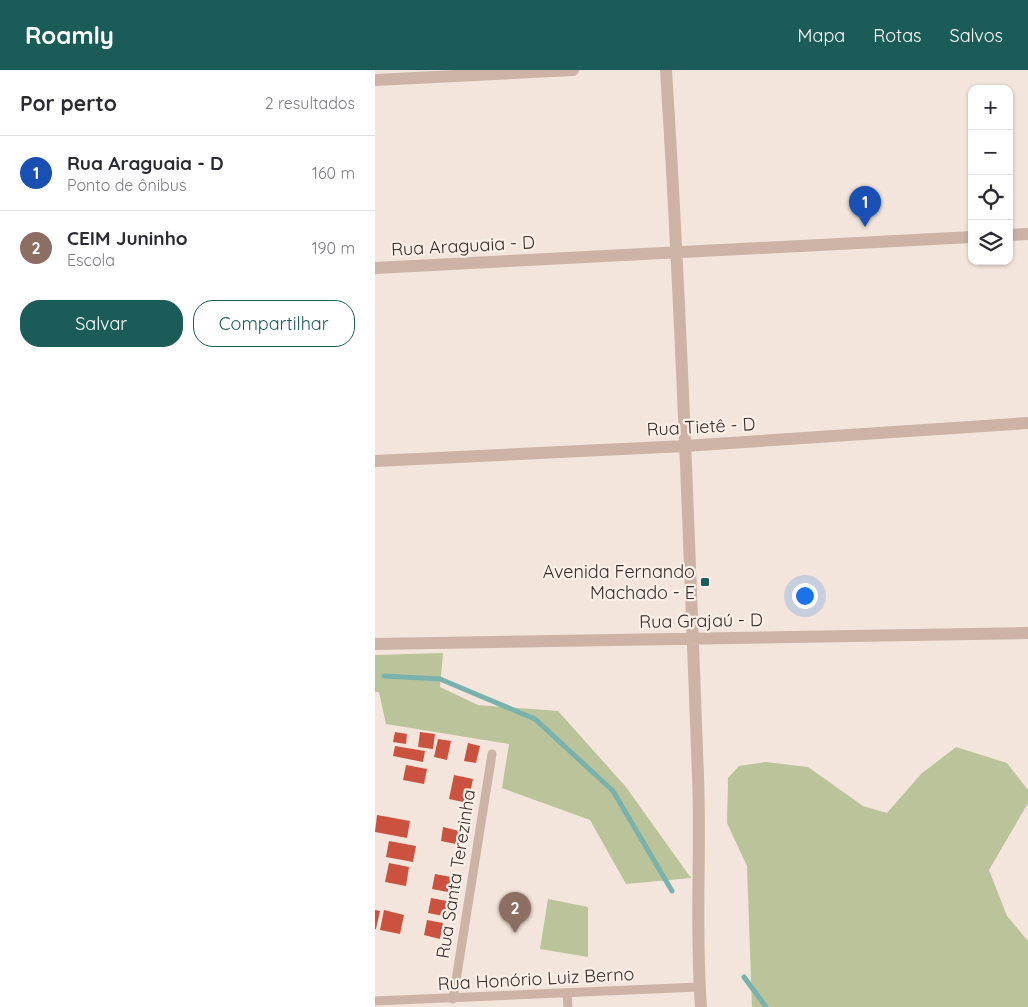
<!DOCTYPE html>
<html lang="pt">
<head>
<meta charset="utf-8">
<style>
	:root { --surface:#fff; --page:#f2f2f3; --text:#2b2b33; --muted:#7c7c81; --line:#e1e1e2; --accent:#1b5c58 }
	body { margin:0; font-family:Quicksand,sans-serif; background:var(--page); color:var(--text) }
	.controls { position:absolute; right:15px; top:15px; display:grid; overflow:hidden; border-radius:10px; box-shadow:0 1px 4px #0004 }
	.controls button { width:45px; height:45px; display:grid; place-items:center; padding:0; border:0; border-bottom:1px solid var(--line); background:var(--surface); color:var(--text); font:25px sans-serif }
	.you { position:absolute; left:429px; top:525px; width:18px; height:18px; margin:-12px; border:4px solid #fff; border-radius:50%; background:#1a73e8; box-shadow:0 0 0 8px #1a73e833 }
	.badge { display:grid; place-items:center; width:32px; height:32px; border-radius:50%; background:var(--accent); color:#fff; font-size:16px; font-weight:700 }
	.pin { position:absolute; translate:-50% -41px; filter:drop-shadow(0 1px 2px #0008) }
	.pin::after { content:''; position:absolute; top:26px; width:18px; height:15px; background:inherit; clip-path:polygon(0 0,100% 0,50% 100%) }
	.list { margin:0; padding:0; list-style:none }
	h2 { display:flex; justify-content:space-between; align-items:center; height:65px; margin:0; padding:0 20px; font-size:21px }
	h2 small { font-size:16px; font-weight:400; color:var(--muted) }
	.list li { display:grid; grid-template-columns:32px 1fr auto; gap:15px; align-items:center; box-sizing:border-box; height:75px; padding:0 20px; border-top:1px solid var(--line) }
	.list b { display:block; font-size:19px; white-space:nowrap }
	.list p { margin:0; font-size:16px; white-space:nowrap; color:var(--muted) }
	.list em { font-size:16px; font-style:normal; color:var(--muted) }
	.actions { display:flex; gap:10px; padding:15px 20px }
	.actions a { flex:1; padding:11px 0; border:1px solid var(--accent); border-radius:20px; text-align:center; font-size:18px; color:var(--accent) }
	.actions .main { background:var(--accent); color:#fff }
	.icon { flex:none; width:28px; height:28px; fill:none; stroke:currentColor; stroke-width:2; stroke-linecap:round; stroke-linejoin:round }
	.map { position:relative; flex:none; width:653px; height:937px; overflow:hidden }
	header { display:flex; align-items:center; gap:30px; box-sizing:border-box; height:70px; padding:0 25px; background:var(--accent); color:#fff }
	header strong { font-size:24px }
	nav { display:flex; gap:28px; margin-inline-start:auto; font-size:18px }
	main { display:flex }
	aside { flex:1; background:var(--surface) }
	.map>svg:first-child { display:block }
	.green { fill:#bac39a }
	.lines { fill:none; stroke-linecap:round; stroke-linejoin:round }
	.stream { stroke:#79b2ad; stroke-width:5 }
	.building { fill:#cc5240 }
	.service { stroke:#ccb3a6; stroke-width:9 }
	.minor { stroke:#ccb3a6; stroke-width:12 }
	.poi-dot { fill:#1b5c58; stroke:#faf0e8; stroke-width:2 }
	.labels { text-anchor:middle; stroke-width:4.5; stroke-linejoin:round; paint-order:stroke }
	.street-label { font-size:18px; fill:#382b28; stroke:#faf0e8 }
	.poi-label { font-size:18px; fill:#382b28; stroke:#faf0e8; text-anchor:end }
</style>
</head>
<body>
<header>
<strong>Roamly</strong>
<nav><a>Mapa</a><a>Rotas</a><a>Salvos</a></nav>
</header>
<main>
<aside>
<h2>Por perto<small>2 resultados</small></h2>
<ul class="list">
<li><span class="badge" style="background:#1a4fb4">1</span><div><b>Rua Araguaia - D</b><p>Ponto de ônibus</p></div><em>160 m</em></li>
<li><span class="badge" style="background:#8d6e63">2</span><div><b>CEIM Juninho</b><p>Escola</p></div><em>190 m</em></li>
</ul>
<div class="actions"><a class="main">Salvar</a><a>Compartilhar</a></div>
</aside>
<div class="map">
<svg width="653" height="937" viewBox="0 0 653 937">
	<rect width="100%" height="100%" fill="#f3e5db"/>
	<path class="green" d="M68 583 65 617 103 635 183 641 251 717 316 808 251 814 215 750 127 718 134 674 11 654 4 622H0V585Z
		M581 677 632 693 653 720V733L614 800 632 846 653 871V937H377L372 796 352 753 353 708 364 696 391 692 433 697 488 736 512 743 546 704Z
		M173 829 213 837V887L165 879Z"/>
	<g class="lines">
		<path class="stream" d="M9 606 65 609 160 649 238 721 297 821
			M369 907 391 937"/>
	</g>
	<path class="building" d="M20 662 32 664 31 674 18 672Z
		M45 662 60 664 58 679 43 677Z
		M63 669 76 671 72 690 59 687Z
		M93 673 105 676 101 693 89 691Z
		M20 676 50 681 48 692 18 686Z
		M31 695 52 699 49 714 28 710Z
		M79 705 98 709 93 733 74 729Z
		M2 745 35 751 32 768 0 762Z
		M68 757 84 761 81 774 66 771Z
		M14 771 41 776 38 792 11 787Z
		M14 793 34 797 31 816 10 812Z
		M60 804 76 807 73 822 57 819Z
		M56 828 77 832 74 847 53 843Z
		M0 840 5 841 1 859H0Z
		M9 840 29 845 25 864 5 860Z
		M52 850 68 853 65 869 49 865Z"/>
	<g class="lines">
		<path class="service" d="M192 923 193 937
			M78 929 117 684
			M0 931 324 917"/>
		<path class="minor" d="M291 0C306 235 314 471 323 706 326 783 320 860 326 937
			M0 10 198 0
			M634 165 653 164
			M0 198 597 167
			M0 391 310 376 653 353
			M0 574 653 563"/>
	</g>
	<rect class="poi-dot" x="325" y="507" width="10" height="10" rx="2.5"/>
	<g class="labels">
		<g class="street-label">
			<text transform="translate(88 176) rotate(-3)" y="6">Rua Araguaia - D</text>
			<text transform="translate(326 357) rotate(-3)" y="6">Rua Tietê - D</text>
			<text transform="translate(326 551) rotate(-1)" y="6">Rua Grajaú - D</text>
			<text transform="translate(81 804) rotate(-81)" y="6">Rua Santa Terezinha</text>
			<text transform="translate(161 909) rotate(-3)" y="6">Rua Honório Luiz Berno</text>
		</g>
		<g class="poi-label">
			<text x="320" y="508">Avenida Fernando<tspan x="320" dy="21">Machado - E</tspan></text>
		</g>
	</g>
</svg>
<div class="controls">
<button>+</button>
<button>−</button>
<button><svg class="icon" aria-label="locate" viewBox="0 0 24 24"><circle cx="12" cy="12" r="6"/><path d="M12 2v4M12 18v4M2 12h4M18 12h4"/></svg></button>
<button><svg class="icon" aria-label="layers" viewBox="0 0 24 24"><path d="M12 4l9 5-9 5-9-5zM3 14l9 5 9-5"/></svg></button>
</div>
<div class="you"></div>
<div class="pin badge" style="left:490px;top:157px;background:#1a4fb4">1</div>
<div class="pin badge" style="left:140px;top:863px;background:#8d6e63">2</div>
</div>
</main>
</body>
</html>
